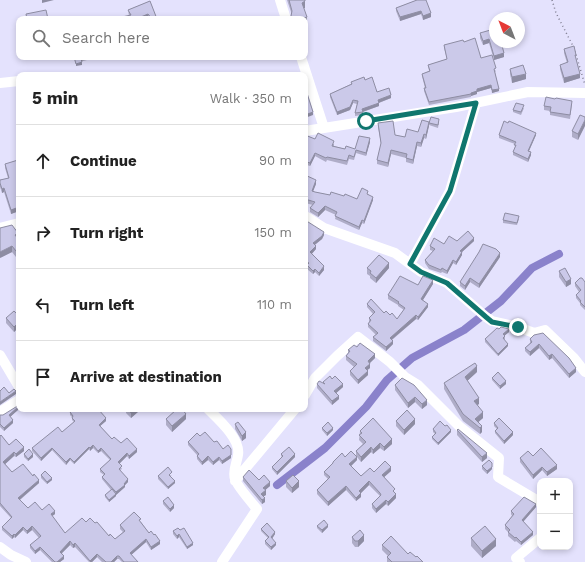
<!DOCTYPE html>
<html lang="en">
<head>
<meta charset="utf-8">
<style>
	:root { --surface:#fff; --page:#f2f2f2; --text:#222; --muted:#767676; --line:#e0e0e0 }
	body { margin:0; font-family:"Work Sans",sans-serif; background:var(--page); color:var(--text) }
	.controls { position:absolute; right:12px; bottom:12px; display:grid; overflow:hidden; border-radius:8px; box-shadow:0 2px 6px #0003 }
	.controls button { width:36px; height:36px; display:grid; place-items:center; padding:0; border:0; border-bottom:1px solid var(--line); background:var(--surface); color:var(--text); font:20px sans-serif }
	.compass { position:absolute; left:489px; top:12px; width:36px; height:36px; border-radius:50%; background:var(--surface); box-shadow:0 2px 6px #0003; rotate:318deg }
	.stop { position:absolute; width:12px; height:12px; margin:-9px; border:3px solid #0f766e; border-radius:50%; background:#fff }
	.stop.end { background:#0f766e; border-color:#fff; box-shadow:0 1px 4px #0008 }
	.list { margin:0; padding:0; list-style:none }
	h2 { display:flex; justify-content:space-between; align-items:center; height:52px; margin:0; padding:0 16px; font-size:17px }
	h2 small { font-size:13px; font-weight:400; color:var(--muted) }
	.list li { display:grid; grid-template-columns:26px 1fr auto; gap:12px; align-items:center; box-sizing:border-box; height:72px; padding:0 16px; border-top:1px solid var(--line) }
	.list b { display:block; font-size:15px; white-space:nowrap }
	.list em { font-size:13px; font-style:normal; color:var(--muted) }
	.icon { flex:none; width:22px; height:22px; fill:none; stroke:currentColor; stroke-width:2; stroke-linecap:round; stroke-linejoin:round }
	.map { position:relative; flex:none; width:585px; height:562px; overflow:hidden }
	.search { position:absolute; background:var(--surface); box-shadow:0 2px 6px #0003; left:16px; top:16px; width:292px; height:44px; display:flex; align-items:center; gap:10px; box-sizing:border-box; padding:0 14px; border-radius:8px; color:var(--muted); font-size:15px }
	.panel { position:absolute; background:var(--surface); box-shadow:0 2px 6px #0003; left:16px; top:72px; width:292px; height:340px; border-radius:8px }
	.map>svg:first-child { display:block }
	.lines { fill:none; stroke-linecap:round; stroke-linejoin:round }
	.canal { stroke:#8a82cb; stroke-width:8 }
	.path { stroke:#807f92; stroke-width:1.5; stroke-dasharray:1 3; stroke-linecap:butt }
	.minor { stroke:#fff; stroke-width:10 }
	.wall { fill:#afadc8 }
	.shaded-wall { fill:#8e8da3 }
	.building { fill:#cbc9e9; stroke:#8e8da3 }
	.route { stroke:#0f766e; stroke-width:5 }
</style>
</head>
<body>
<div class="map">
<svg width="585" height="562" viewBox="0 0 585 562">
	<rect width="100%" height="100%" fill="#e4e2fd"/>
	<g class="lines">
		<path class="canal" d="M277 485 325 448 366 407 387 380 412 358 464 330 501 301 532 268 559 254"/>
		<path class="path" d="M552 0 556 13 574 48 585 85"/>
		<path class="minor" d="M280 0 286 19
			M301 57 324 128
			M0 83 19 81
			M305 131 456 107 528 92 585 93
			M305 216 324 228 395 253 421 272 447 283 486 317 492 321 518 327 534 333 545 330 574 358 585 372
			M0 228 19 223
			M410 264 450 191 476 103
			M0 355 19 387
			M305 395 315 378 337 356 358 337 390 362 405 377 418 385 460 427 499 458 498 477 540 502
			M208 409C218 419 241 439 238 455 237 463 232 471 235 479 237 486 252 503 257 509L222 562
			M0 412 19 400
			M235 481 295 409
			M0 547 11 555 26 562
			M520 562 516 558 540 538"/>
	</g>
	<path class="wall" d="M287 0H305V8H304L307 23 305 19H291L292 15Z
		M417 0 431 17 423 20 421 14 400 21 396 11V8Z
		M150 1 157 19H113L129 16 128 10Z
		M480 33 495 42 504 57 494 60 489 43 483 45 480 38Z
		M464 42 496 71 495 72 499 91 492 93 491 88 477 92V94L471 96V97L429 105 424 91V88H425L422 76V74L429 71 428 65 447 59 444 48V45Z
		M564 49 576 59 580 78 564 83 560 69V65L567 63 564 53Z
		M510 69 526 79 512 83 510 74Z
		M365 80 377 92 391 98 379 103V106L363 112V115L355 116V113L357 104 353 103 350 110 337 115 330 97V94L351 84V82Z
		M572 104 570 119 550 115V111L544 110V106Z
		M524 108 521 115 513 112V110Z
		M585 117 578 140 572 137V131Z
		M429 122H439L438 128 429 125 426 139 424 138 421 147 417 146 413 164 406 162V158L391 154 388 167 377 164V160L381 144 378 127V123L395 135 405 137 418 132Z
		M305 135 315 139 334 144V146L345 149H355L370 142 366 156 356 153 354 160 349 159 347 165 327 160 326 162 315 156 310 166 307 165 305 170Z
		M499 135H536L529 151 531 155 528 162 513 155V152L515 147V144L499 138Z
		M19 163V198H18L19 202V211L11 214 4 192 2 193 0 187V180L8 178 5 168V164Z
		M305 175 316 184 313 191 315 192 330 195 344 196 357 199 368 194 373 200 364 224 362 223 359 230 335 219 336 215 325 210 318 217 310 212V208L313 205 305 203Z
		M519 219 517 225 503 223V220Z
		M305 220 324 235 322 239 315 245 316 249 311 254 324 270 319 276 315 272 313 274 307 269V265L305 264Z
		M18 238 19 240V254L16 257 12 252 0 258Z
		M457 241H474L462 252V255L456 265 453 263 447 274 442 272 441 273 429 269 425 263V260L433 251 430 250V246L444 244Z
		M500 257 479 288 470 282 465 290 460 286V282Z
		M367 268H389L376 283 370 278V276L367 274Z
		M559 271 571 284 566 287 559 277Z
		M585 282V310L580 305V303L576 298V295L579 292 575 286V283Z
		M433 284 423 300 428 307 418 320 416 319 392 340 393 344 386 351 373 341V337L376 335 368 327V324L369 322V318L373 314 367 307V304L390 315 397 319 404 310 398 306V305L388 299V295L418 285Z
		M19 316V327L14 332 6 323V318Z
		M499 329 509 332 505 335V339L504 340 508 346 498 356 485 342V339Z
		M534 335 576 372 569 378 552 358 549 360 539 348 530 356 525 351V348L530 343V339Z
		M348 350 375 358 369 363 370 368 367 370 368 375 358 384 350 375V371L354 367 346 360V356L348 353Z
		M477 372 467 381 479 404 477 405 483 418 478 422 482 432 480 434 463 421 444 389V383Z
		M492 378 506 384 500 389 492 380Z
		M332 379 343 387 336 393 339 399 332 405 317 388V384L323 383V382Z
		M395 385 427 405 422 409 415 402 408 408 395 390Z
		M19 409 10 417 13 423 4 431 0 427V415H3Z
		M126 409H139V411L131 418 126 413Z
		M70 412 106 421 100 426 112 439 137 452 129 459 127 456 119 464 122 469 120 470 128 482 125 485V487L116 495V496L109 502 105 497V495L111 490 102 479V477L104 475 100 472V469L110 460 101 451 98 453 93 448 90 451 89 449 74 464 70 460 66 465 52 450 41 461 32 451V448L62 432 74 422 72 420V417L70 415Z
		M166 419H186L172 432 166 425Z
		M396 421 415 424 404 435 396 426Z
		M494 423 513 435 504 444 495 433V431L497 429 494 426Z
		M235 424 246 438 242 441 235 429Z
		M322 428 333 430 327 436 322 430Z
		M433 429 451 432 438 445 432 439V437L435 434 433 432Z
		M457 430 487 458 482 462 457 435Z
		M360 431 392 444 384 451 380 448 373 454 371 452 361 462 357 457V460L351 466 361 476 374 472 391 471 384 477 395 493 396 498 388 506 386 504 376 513 372 508V504L380 496 369 485 361 493V497L356 501 346 490 328 506 317 494V490L328 479 324 475V472L333 463V462L345 457 356 455V451L363 444 359 440Z
		M0 436 9 445 24 451 16 457 14 456 5 464 12 472 33 476 39 483 20 500 28 508 42 510 55 514 52 516 65 533 86 522 95 523 109 536 115 539 123 532 120 529V525L141 522 149 533 160 544 151 550 146 542 131 555 138 562H122L119 559H117L114 562H102L97 557 92 562H89L75 547 73 548 70 545 62 553 64 559 60 562H52L40 550 35 554 30 548V545L39 538 32 530 27 534 23 530 15 538 14 537 12 539 2 530V527L11 518 0 506Z
		M200 436 214 442 223 449 231 452V458L222 464 219 460 213 465 208 460 202 465 197 459V455L188 445V442Z
		M24 454 33 457 28 461 24 457Z
		M281 454 295 457 277 475 272 469V467L282 457 281 456Z
		M533 456 557 469 547 476 542 470 533 479 520 462V458Z
		M492 463V469L487 474 482 469V466Z
		M41 475 52 480 47 484 41 478Z
		M172 475 170 476 175 483 168 489 158 479V476Z
		M243 477 259 480 270 486 265 490 266 495 263 496 265 502 262 504 243 481Z
		M286 481 299 487 292 493 286 487Z
		M163 501 174 508 170 512 163 504Z
		M536 507 523 522 533 535 521 545 516 541 515 542 508 536V532L505 529V525L512 516 511 514V511Z
		M317 526 328 527 322 533 317 528Z
		M261 529 275 534 272 539 276 545 271 550 265 544V541L268 538 261 531Z
		M180 530 193 545 187 549 179 537 177 539 173 534V531Z
		M352 537 364 541 358 547H355L352 543Z
		M471 538 496 546 482 558 471 546Z
		M382 545 408 554 416 557 423 562H387V557L388 556 382 550Z"/>
	<path class="shaded-wall" d="M42 0H54L42 3Z
		M305 1V8L302 9V3Z
		M421 11V14L400 21V17Z
		M431 13V17L423 20V16Z
		M148 14V19H136Z
		M307 17V23L305 24V19H301Z
		M489 39V43L483 45V41Z
		M504 53V57L494 60V56Z
		M89 57H93V59L81 61V59Z
		M82 62V65L76 66V64Z
		M526 74V79L512 83V77Z
		M580 74V78L564 83V78Z
		M491 85V88L477 92V94L471 96V93L477 89Z
		M499 89V91L492 93V90Z
		M391 95V98L378 103V100Z
		M353 100V103L350 110 337 115V112Z
		M379 103V106L362 112V109Z
		M313 112V115L305 118V115Z
		M585 120V126L578 140V134Z
		M429 122V126L426 139V135Z
		M536 133V135L528 153V151Z
		M424 134V138L421 147V143Z
		M370 138V142L366 156V153Z
		M417 142V146L413 164V160Z
		M391 150V154L388 167V163Z
		M531 152V155L528 162V159Z
		M315 153V156L310 166V163Z
		M307 162V165L305 170V167Z
		M316 180V184L312 194V191Z
		M4 188V192L2 193V189Z
		M19 194V198L17 199V195Z
		M373 197V200L364 224V221Z
		M325 206V210L318 217V213Z
		M19 207V211L11 214V210Z
		M362 220V223L359 230V227Z
		M324 232V235L322 239 313 246V243Z
		M474 238V241L462 252V255L456 265V262L460 251Z
		M12 246V252L0 258V252Z
		M316 246V249L310 256V252Z
		M19 248V254L16 257V251Z
		M500 253V257L479 288V284Z
		M453 260V263L447 274V271Z
		M389 263V268L376 283V278Z
		M324 266V270L319 276V273Z
		M315 269V272L313 274V271Z
		M470 278V282L465 290V286Z
		M571 279V284L566 287V282Z
		M433 280V284L421 303V299Z
		M428 304V307L418 320V317Z
		M416 315V319L390 341V338Z
		M19 322V327L14 332V327Z
		M509 329V332L503 337V334Z
		M393 341V344L386 351V347Z
		M508 344V346L498 356V354Z
		M539 344V348L530 356V352Z
		M375 354V358L368 365V361Z
		M552 354V358L549 360V356Z
		M370 364V368L365 372V368Z
		M477 366V372L465 383V377Z
		M576 368V372L569 378V374Z
		M368 371V375L358 384V380Z
		M506 381V384L500 389V386Z
		M343 384V387L334 395V391Z
		M16 391V394L0 405V402Z
		M339 396V399L332 405V401Z
		M415 397V402L408 408V403Z
		M479 398V404L474 407V401Z
		M427 400V405L422 409V404Z
		M19 406V409L9 418V415Z
		M38 409H41L37 412V410Z
		M135 409H139V411L131 418V413Z
		M483 412V418L475 425V419Z
		M186 414V419L172 432V426Z
		M106 418V421L99 427V425Z
		M415 419V424L404 435V430Z
		M13 420V423L4 431V428Z
		M482 426V432L480 434V428Z
		M333 428V430L327 436V433Z
		M451 430V432L438 445V443Z
		M246 432V438L242 441V436Z
		M513 432V435L504 444V441Z
		M392 439V444L384 451V447Z
		M380 443V448L373 454V450Z
		M93 445V448L90 451V448Z
		M24 447V451L16 457V454Z
		M89 447V449L74 464V462Z
		M371 447V452L361 462V457Z
		M52 448V450L41 461V458Z
		M101 448V451L98 453V451Z
		M137 449V452L129 459V456Z
		M231 449V458L222 464V461Z
		M14 452V456L3 466V462Z
		M127 453V456L118 465V462Z
		M487 453V458L482 462V457Z
		M33 454V457L28 461V459Z
		M295 454V457L277 475V472Z
		M208 456V460L202 465V462Z
		M219 457V460L213 465V462Z
		M357 457V460L349 468V464Z
		M70 458V460L66 465V462Z
		M557 465V469L547 476V472Z
		M391 467V471L382 479V475Z
		M492 467V469L487 474V471Z
		M542 467V470L533 479V475Z
		M52 478V480L47 484V482Z
		M128 479V482L125 485V487L116 495V496L109 502V500L116 494V492Z
		M39 480V483L18 501V498Z
		M175 481V483L168 489V487Z
		M299 481V487L292 493V488Z
		M369 481V485L359 495V491Z
		M270 482V486L263 492V488Z
		M346 486V490L328 506V502Z
		M266 490V495L261 498V494Z
		M361 493V497L356 501V498Z
		M396 494V498L388 506V502Z
		M265 498V502L262 504V500Z
		M386 500V504L376 513V509Z
		M536 504V507L522 523V520Z
		M174 505V508L170 512V509Z
		M55 511V514L51 517V514Z
		M328 525V527L322 533V530Z
		M32 526V530L27 534V531Z
		M23 527V530L15 538V535Z
		M275 532V534L271 540V537Z
		M533 532V535L521 545V542Z
		M14 534V537L12 539V536Z
		M179 534V537L177 539V536Z
		M364 535V541L358 547V541Z
		M146 539V542L130 556V553Z
		M496 539V546L482 558V551Z
		M70 541V545L60 555V552Z
		M160 541V544L151 550V547Z
		M75 543V547L73 548V545Z
		M193 543V545L187 549V547Z
		M276 543V545L271 550V547Z
		M40 547V550L35 554V551Z
		M97 554V557L92 562H90V561Z
		M64 556V559L60 562H57Z
		M117 556V559L114 562H111Z"/>
	<path class="building" d="M289 0H305V1L302 3 307 17 301 19H292L291 16 292 11Z
		M417 0H426L431 13 423 16 421 11 400 17 396 8Z
		M150 1 157 19H152L148 14 136 19H113L131 15 128 10Z
		M46 10 48 19H27L26 14Z
		M494 29 495 34V42H501L504 53 494 56 489 39 483 41 480 33Z
		M475 38 481 58 492 55 496 68 494 69 499 89 492 90 491 85 477 89V91L471 93V94L429 102 424 88H426L422 74 430 71 428 65 447 59 444 45 463 40 464 42Z
		M574 46 576 55H575L580 74 564 78 560 65 568 62 564 49Z
		M74 57H89L81 59 82 62 76 64Z
		M523 65 526 74 512 77 510 69Z
		M364 77 365 80 372 77 377 92 389 88 391 95 378 100 379 103 362 109 363 112 355 113 358 101 353 100 350 107 337 112 330 94 352 84 351 82Z
		M305 87 313 112 305 115Z
		M546 97 555 99 556 98 572 101 570 115 550 112 551 107 544 106Z
		M516 103 524 105 521 112 513 110Z
		M580 115 585 117V120L578 134 572 131Z
		M431 117 439 119 438 125 429 123Z
		M422 120 429 122 426 135 424 134 421 143 417 142 413 160 406 158 407 154 391 150 388 163 377 160 381 143 378 123 393 121 395 135 405 137 407 129 418 132Z
		M504 121 508 123 509 121 536 133 528 151 531 152 528 159 513 152 516 145H514L516 142 499 135Z
		M318 133 334 141 332 146 345 149 346 146 355 149 359 136 370 138 366 153 356 150 354 157 349 155 347 161 327 157 326 158 315 153 310 163 307 162 305 167V135L315 139Z
		M18 160 19 163V194L17 195 19 202V207L11 210 4 188 2 189 0 183V180L9 178 5 164Z
		M305 175 316 180 312 191 315 192 330 195 331 192 344 196 345 194 357 199 362 188 368 191 367 194 373 197 364 221 362 220 359 227 335 216 337 212 325 206 318 213 310 208 315 202 305 199Z
		M505 213 519 216 517 223 503 220Z
		M305 220 324 232 322 236 313 243 316 246 310 252 324 266 319 273 315 269 313 271 307 265 309 263 305 261Z
		M12 225 18 233 15 235 19 240V248L16 251 12 246 0 252V228Z
		M468 231 474 238 460 251 462 252 456 262 453 260 447 271 442 268 441 270 429 265 425 260 435 249 430 246 434 238 444 244 449 236 457 241Z
		M483 244 496 249 500 253 479 284 470 278 465 286 460 282 479 252Z
		M379 255 389 263 376 278 370 273 371 271 367 268Z
		M565 268 571 279 566 282 559 271Z
		M400 276 418 285 423 276 433 280 421 299 428 304 418 317 416 315 390 338 393 341 386 347 373 337 378 333 368 324 371 320 369 318 375 312 367 304 371 299 384 313 386 311 390 315 392 313 397 319 405 308 398 303 399 302 388 295Z
		M580 278H582L585 282V307L580 302 581 301 576 295 581 290 575 283Z
		M14 311 19 316V322L14 327 6 318Z
		M501 327 509 329 503 334 505 336 503 338 508 344 498 354 485 339 497 328 499 329Z
		M543 333 569 358 576 368 569 374 552 354 549 356 539 344 530 352 525 348 532 342 530 339 534 335Z
		M360 343 375 354 368 361 370 364 365 368 368 371 358 380 350 371 357 364 346 356 350 351 348 350 354 345 357 347Z
		M475 363 477 366 465 377 479 398 474 401 483 412 475 419 482 426 480 428 463 414 444 383Z
		M498 372 506 381 500 386 492 378Z
		M330 376 332 379 335 376 343 384 334 391 339 396 332 401 317 384 319 381 325 384 323 382Z
		M402 378 414 385 427 400 422 404 415 397 408 403 395 385Z
		M4 387 9 393 14 389 16 391 0 402V391Z
		M19 405V406L9 415 13 420 4 428 0 424V415H3Z
		M74 409H95L96 410 98 409 106 418 99 425 112 439 114 437 121 443 127 438 137 449 129 456 127 453 118 462 122 466 119 469 128 479 124 484 125 485 116 492 102 477 105 474 100 469 111 459 101 448 98 451 93 445 90 448 89 447 74 462 70 458 66 462 52 448 41 458 32 448 58 427 62 432 75 421 72 418 73 416 70 412Z
		M128 409H135L131 413Z
		M177 409H182L186 414 172 426 166 419Z
		M407 410 415 419 404 430 396 421Z
		M373 418 392 439 384 447 380 443 373 450 371 447 361 457 356 451 366 442 359 435 362 433 360 431Z
		M499 418 513 432 504 441 495 431 498 428 494 423Z
		M440 421 445 426 447 425 451 430 438 443 432 437 436 433 433 429Z
		M238 422 246 432 242 436 235 424Z
		M328 422 333 428 327 433 322 428Z
		M458 429 487 453 482 457 457 430Z
		M205 432 214 442 217 441 223 449 228 445 231 449V455L222 461 219 457 213 462 208 456 202 462 197 456 199 454 188 442 197 433 200 436Z
		M1 435 9 445 16 439 24 447 16 454 14 452 3 462 12 472 23 464 33 476 34 474 39 480 18 498 28 508 35 502 42 510 49 504 55 511 51 514 65 533 82 518 86 522 90 518 95 523 97 522 109 536 110 534 115 539 125 531 120 525 134 512 141 519 139 520 149 533 151 531 154 535 155 534 160 541 151 547 146 539 130 553 138 562H124L119 556H117L111 562H106L97 554 90 561 75 543 73 545 70 541 60 552 64 556 57 562H55L40 547 35 551 30 545 41 536 32 526 27 531 23 527 15 535 14 534 12 536 2 527 12 517 0 503V436Z
		M289 447 295 454 277 472 272 467 283 456 281 454Z
		M541 448 557 465 547 472 542 467 533 475 520 458 528 451 533 456Z
		M29 449 33 454 28 459 24 454Z
		M351 451 357 457 349 464 361 476 370 468 374 472 385 461 391 467 382 475 395 489 393 491 396 494 388 502 386 500 376 509 372 504 381 495 380 493 369 481 359 491 361 493 356 498 346 486 328 502 317 490 330 477 324 472 333 463V462L342 453 345 457Z
		M489 460 492 463V467L487 471 482 466Z
		M168 467 172 472 169 475 175 481 168 487 158 476Z
		M249 470 259 480 264 475 270 482 263 488 266 490 261 494 265 498 262 500 243 477Z
		M45 471 52 478 47 482 41 475Z
		M293 475 299 481 292 488 286 481Z
		M112 489 116 494 109 500 105 495Z
		M168 497 174 505 170 509 163 501Z
		M524 497 536 504 522 520 533 532 521 542 516 537 515 538 508 532 510 530 505 525 514 514 511 511Z
		M324 520 328 525 322 530 317 526Z
		M267 523 275 532 271 537 276 543 271 547 265 541 269 537 261 529Z
		M485 526 496 539 482 551 471 538Z
		M178 528 180 530 184 528 193 543 187 547 179 534 177 536 173 531Z
		M360 530 364 535 358 541H355L352 537Z
		M391 536 408 554 410 552 416 557 417 556 423 562H392L387 557 391 553 382 545Z"/>
	<g class="lines">
		<path class="route" d="M366 121 476 103 450 191 410 264 421 272 447 283 486 317 492 322 518 327"/>
	</g>
</svg>
<div class="controls">
<button>+</button>
<button>−</button>
</div>
<svg class="compass" viewBox="-18 -18 36 36"><path d="M0-13l5 13h-10z" fill="#e53935"/><path d="M0 13l5-13h-10z" fill="#767676"/></svg>
<div class="stop" style="left:366px;top:121px"></div>
<div class="stop end" style="left:518px;top:327px"></div>
<div class="search"><svg class="icon" aria-label="search" viewBox="0 0 24 24"><circle cx="10" cy="10" r="6"/><path d="M15 15l6 6"/></svg>Search here</div>
<section class="panel">
<h2>5 min<small>Walk · 350 m</small></h2>
<ul class="list">
<li><svg class="icon" aria-label="ahead" viewBox="0 0 24 24"><path d="M12 20V5M6 11l6-6 6 6"/></svg><div><b>Continue</b></div><em>90 m</em></li>
<li><svg class="icon" aria-label="right" viewBox="0 0 24 24"><path d="M7 20v-9h11M14 6l5 5-5 5"/></svg><div><b>Turn right</b></div><em>150 m</em></li>
<li><svg class="icon" aria-label="left" viewBox="0 0 24 24"><path d="M17 20v-9H6M10 6l-5 5 5 5"/></svg><div><b>Turn left</b></div><em>110 m</em></li>
<li><svg class="icon" aria-label="arrive" viewBox="0 0 24 24"><path d="M6 21V4h12l-3 4 3 4H6"/></svg><div><b>Arrive at destination</b></div></li>
</ul>
</section>
</div>
</body>
</html>
